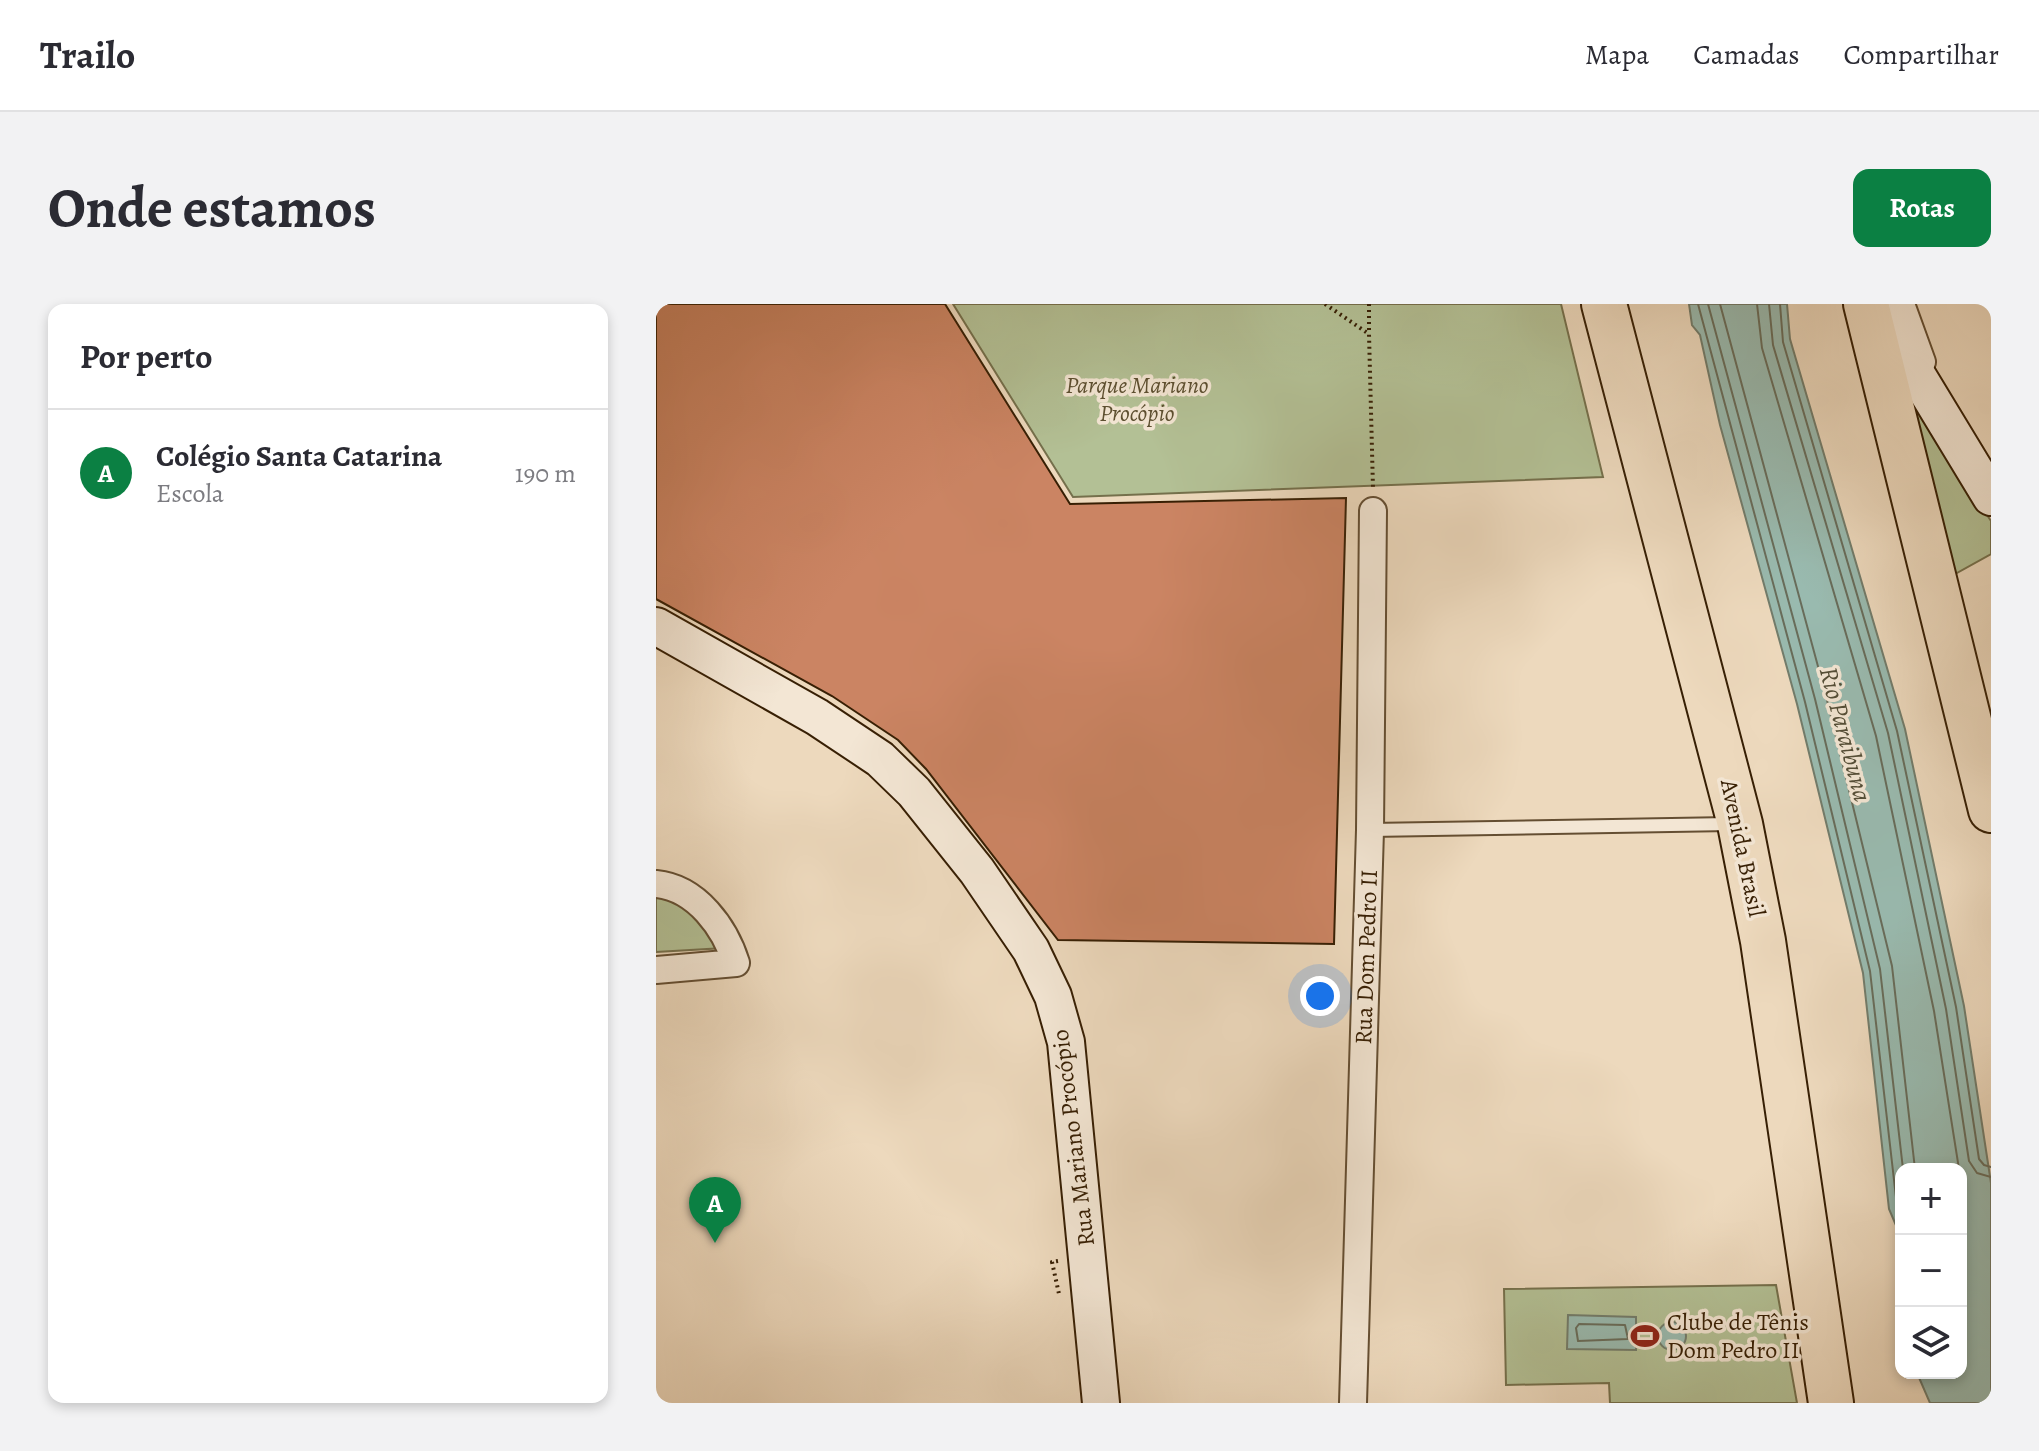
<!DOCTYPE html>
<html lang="pt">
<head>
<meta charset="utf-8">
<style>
	:root { --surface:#fff; --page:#f2f2f3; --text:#2b2b33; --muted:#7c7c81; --line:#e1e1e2; --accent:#0b8043 }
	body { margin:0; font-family:Alegreya,serif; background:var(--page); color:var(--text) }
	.controls { position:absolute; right:24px; bottom:24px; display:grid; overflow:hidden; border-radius:16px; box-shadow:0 4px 12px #0003 }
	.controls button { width:72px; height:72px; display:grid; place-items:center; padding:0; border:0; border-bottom:2px solid var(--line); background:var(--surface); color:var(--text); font:40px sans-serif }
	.you { position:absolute; left:664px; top:692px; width:28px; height:28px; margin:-20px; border:6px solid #fff; border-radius:50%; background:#1a73e8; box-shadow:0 0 0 12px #1a73e833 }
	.badge { display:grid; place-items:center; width:52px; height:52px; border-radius:50%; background:var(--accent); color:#fff; font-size:26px; font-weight:700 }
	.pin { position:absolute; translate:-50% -66px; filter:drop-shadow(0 2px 4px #0008) }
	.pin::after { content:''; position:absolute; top:42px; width:28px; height:24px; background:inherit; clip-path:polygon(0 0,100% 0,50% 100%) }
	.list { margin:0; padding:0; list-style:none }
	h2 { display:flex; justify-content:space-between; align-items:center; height:104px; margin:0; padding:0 32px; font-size:34px }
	h2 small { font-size:26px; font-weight:400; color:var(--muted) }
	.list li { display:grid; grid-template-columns:52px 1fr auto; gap:24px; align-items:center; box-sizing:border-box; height:128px; padding:0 32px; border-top:2px solid var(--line) }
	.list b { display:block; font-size:30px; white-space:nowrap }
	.list p { margin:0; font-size:26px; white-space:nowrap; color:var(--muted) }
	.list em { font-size:26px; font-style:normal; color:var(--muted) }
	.icon { flex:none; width:44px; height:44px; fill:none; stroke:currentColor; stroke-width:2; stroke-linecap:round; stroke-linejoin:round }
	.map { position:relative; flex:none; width:1335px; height:1099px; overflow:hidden; border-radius:16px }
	header { display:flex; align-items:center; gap:48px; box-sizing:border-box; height:112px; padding:0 40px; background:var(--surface); border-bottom:2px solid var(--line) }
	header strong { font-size:38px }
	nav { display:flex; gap:44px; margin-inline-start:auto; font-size:28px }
	.intro { display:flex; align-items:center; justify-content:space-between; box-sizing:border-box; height:192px; padding:0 48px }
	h1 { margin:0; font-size:56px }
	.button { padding:20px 36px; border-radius:16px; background:var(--accent); color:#fff; font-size:28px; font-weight:700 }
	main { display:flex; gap:48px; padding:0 48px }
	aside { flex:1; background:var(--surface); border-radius:16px; box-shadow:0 4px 12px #0003 }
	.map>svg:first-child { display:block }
	.green { fill:#b3c095; stroke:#75704c; stroke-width:2 }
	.water { fill:#99baaf; stroke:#727c6b; stroke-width:2 }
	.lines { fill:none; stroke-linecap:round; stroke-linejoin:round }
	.shore { stroke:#686c5a; stroke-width:2 }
	.building { fill:#cb8463; stroke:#371f04; stroke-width:2 }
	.lane-casing { stroke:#644e32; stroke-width:16 }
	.street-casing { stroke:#644e32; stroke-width:30 }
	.secondary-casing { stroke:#371f04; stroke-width:40 }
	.highway-casing { stroke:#371f04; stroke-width:48 }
	.path { stroke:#371f04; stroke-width:4; stroke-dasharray:2 4; stroke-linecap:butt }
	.lane { stroke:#f3e6d4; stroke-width:12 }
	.street { stroke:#f3e6d4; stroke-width:26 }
	.secondary { stroke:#f3e6d4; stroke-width:36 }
	.highway { stroke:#edd9bd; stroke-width:44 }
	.labels { text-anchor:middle; stroke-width:7; stroke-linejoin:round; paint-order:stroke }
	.park-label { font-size:24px; font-style:italic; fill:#5c4f30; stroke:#f3e6d4 }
	.street-label { font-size:24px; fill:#371f04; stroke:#f3e6d4 }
	.poi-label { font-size:24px; fill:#371f04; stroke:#f3e6d4; text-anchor:start }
	.water-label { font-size:26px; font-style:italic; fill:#544e37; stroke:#f3e6d4 }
</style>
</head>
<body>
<header>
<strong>Trailo</strong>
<nav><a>Mapa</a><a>Camadas</a><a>Compartilhar</a></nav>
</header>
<div class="intro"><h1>Onde estamos</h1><a class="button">Rotas</a></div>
<main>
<aside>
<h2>Por perto<small></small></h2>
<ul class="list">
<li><span class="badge">A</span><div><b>Colégio Santa Catarina</b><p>Escola</p></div><em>190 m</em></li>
</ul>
</aside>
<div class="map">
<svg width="1335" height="1099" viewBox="0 0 1335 1099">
	<rect width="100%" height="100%" fill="#edd9bd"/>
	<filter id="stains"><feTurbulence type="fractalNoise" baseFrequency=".0025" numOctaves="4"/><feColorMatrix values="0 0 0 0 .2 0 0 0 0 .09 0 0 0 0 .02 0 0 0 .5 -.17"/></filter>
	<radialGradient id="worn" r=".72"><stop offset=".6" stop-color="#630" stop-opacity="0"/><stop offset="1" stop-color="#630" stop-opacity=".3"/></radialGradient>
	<path class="green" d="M297 0H905L947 173 417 193Z
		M1236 65 1335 217V250L1290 275Z
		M0 586 26 593 68 644 0 648Z
		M1120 981 1141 1099H954L953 1079 850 1081 848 985Z"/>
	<path class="water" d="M1033 0H1131L1134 35 1249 425 1308 702 1335 879V1099H1274L1261 1069H1305V865H1245V933L1233 905 1207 669 1141 400 1064 121 1044 31 1036 21Z
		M912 1011 980 1013V1046L911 1045Z
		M1002 1032a14 14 0 1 1 28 0a14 14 0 1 1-28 0Z"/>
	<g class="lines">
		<path class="shore" d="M1042 0 1149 398 1214 667 1241 902 1245 912
			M1052 0 1159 395 1224 665 1247 865
			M1064 0 1170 392 1236 662 1259 865
			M1101 0 1106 44 1220 432 1278 707 1303 865
			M1113 0 1117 41 1232 429 1290 705 1313 857 1321 869 1335 873
			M1124 0 1127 38 1241 427 1300 703 1323 855 1328 861 1335 863
			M923 1020 969 1021 972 1035 922 1037 920 1024Z"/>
	</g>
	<path class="building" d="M0 0H289L414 200 690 194 678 640 402 636 270 465 242 436 176 392 0 295Z"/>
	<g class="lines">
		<defs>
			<path id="lane" d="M714 526 1074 520"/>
			<path id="street" d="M1245 0 1266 58
				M0 580C41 584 69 624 80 659L0 666
				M697 1099 714 526 717 207"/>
			<path id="secondary" d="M1218 0 1335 193
				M0 322 161 413 224 455 258 488 321 567 375 646 397 692 410 738 445 1099"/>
			<path id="highway" d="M948 0 1084 520 1107 637 1175 1099
				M1210 0 1335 506"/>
		</defs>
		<use href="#lane" class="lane-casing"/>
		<use href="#street" class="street-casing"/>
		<use href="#secondary" class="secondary-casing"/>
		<use href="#highway" class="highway-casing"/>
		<path class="path" d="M669 0 713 30 717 185
			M713 0V30
			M402 957 396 958 403 990"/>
		<use href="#lane" class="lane"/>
		<use href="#street" class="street"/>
		<use href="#secondary" class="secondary"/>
		<use href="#highway" class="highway"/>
	</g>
	<defs>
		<symbol id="stadium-bare" viewBox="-9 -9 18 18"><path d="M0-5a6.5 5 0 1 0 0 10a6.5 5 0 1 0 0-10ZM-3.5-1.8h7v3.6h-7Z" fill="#8f2418" stroke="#f3e6d4" stroke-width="2.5" paint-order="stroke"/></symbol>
	</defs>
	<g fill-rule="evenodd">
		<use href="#stadium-bare" x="969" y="1012" width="40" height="40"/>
	</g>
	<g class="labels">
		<g class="park-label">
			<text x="481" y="89">Parque Mariano<tspan x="481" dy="28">Procópio</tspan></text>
		</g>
		<g class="street-label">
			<text transform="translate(1087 544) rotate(78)" y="8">Avenida Brasil</text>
			<text transform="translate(710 653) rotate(-88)" y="8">Rua Dom Pedro II</text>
			<text transform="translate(417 834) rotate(-97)" y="8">Rua Mariano Procópio</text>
		</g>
		<g class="poi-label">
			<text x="1011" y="1026">Clube de Tênis<tspan x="1011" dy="28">Dom Pedro II</tspan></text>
		</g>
		<g class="water-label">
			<text transform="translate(1190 430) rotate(75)" y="9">Rio Paraibuna</text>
		</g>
	</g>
	<rect width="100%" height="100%" filter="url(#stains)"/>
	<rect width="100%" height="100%" fill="url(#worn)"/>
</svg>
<div class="controls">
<button>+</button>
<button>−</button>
<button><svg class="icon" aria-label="layers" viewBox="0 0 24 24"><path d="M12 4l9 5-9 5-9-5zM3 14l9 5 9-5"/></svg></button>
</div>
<div class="you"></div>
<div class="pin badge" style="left:59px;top:939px">A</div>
</div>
</main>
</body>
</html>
